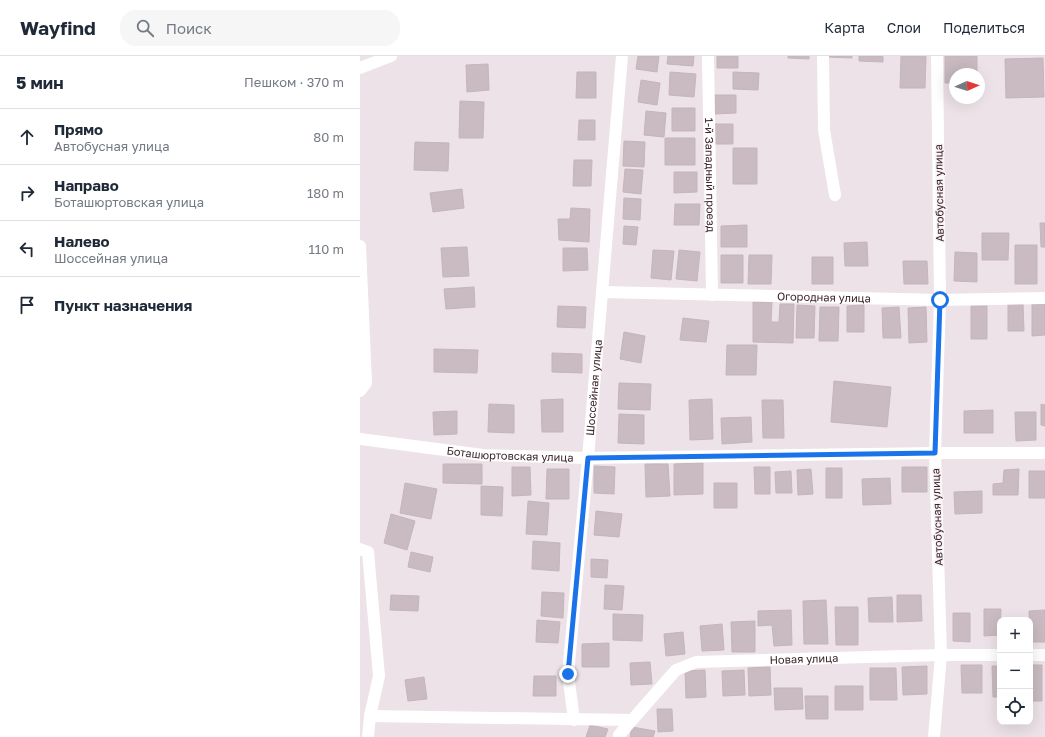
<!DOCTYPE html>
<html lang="ru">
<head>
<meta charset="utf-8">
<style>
	:root { --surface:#fff; --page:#f6f6f7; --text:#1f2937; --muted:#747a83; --line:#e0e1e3 }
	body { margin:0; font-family:"Golos Text",sans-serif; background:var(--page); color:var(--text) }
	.controls { position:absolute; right:12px; bottom:12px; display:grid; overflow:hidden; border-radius:8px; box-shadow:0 4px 16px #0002 }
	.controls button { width:36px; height:36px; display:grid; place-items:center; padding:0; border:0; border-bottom:1px solid var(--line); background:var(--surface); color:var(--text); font:20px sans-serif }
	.compass { position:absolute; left:589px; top:12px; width:36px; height:36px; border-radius:50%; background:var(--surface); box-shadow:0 4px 16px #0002; rotate:87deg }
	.stop { position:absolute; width:12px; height:12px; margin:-9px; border:3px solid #1a73e8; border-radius:50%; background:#fff }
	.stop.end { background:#1a73e8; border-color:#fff; box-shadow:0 1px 4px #0008 }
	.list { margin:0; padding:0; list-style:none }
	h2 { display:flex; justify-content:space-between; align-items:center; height:52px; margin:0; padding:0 16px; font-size:17px }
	h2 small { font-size:13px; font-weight:400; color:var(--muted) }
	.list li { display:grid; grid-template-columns:26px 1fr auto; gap:12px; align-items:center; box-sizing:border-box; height:56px; padding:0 16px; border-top:1px solid var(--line) }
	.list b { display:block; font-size:15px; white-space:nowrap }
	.list p { margin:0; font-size:13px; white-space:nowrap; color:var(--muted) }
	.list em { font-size:13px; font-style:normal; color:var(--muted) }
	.icon { flex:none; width:22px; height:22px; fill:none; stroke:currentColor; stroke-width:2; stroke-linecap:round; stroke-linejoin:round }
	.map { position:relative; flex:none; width:685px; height:681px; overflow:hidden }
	header { display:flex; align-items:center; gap:24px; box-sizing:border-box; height:56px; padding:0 20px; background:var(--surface); border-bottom:1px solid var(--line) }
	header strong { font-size:19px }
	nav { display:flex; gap:22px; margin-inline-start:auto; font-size:14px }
	.search { width:280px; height:36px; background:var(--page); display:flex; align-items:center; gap:10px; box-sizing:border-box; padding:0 14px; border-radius:16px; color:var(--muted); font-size:15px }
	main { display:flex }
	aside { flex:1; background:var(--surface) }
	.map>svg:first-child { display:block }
	.building { fill:#c9bbc1; stroke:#c5b5bc }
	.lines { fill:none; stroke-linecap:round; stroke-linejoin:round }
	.minor { stroke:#fff; stroke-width:12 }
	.route { stroke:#1a73e8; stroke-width:5 }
	.labels { text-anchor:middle; stroke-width:3; stroke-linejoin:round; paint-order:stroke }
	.street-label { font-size:11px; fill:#3c232a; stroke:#f8f3f6 }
</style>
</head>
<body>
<header>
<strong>Wayfind</strong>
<div class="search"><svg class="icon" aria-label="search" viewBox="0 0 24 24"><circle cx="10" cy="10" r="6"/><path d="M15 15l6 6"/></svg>Поиск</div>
<nav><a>Карта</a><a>Слои</a><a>Поделиться</a></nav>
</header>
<main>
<aside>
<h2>5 мин<small>Пешком · 370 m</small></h2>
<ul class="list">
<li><svg class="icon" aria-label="ahead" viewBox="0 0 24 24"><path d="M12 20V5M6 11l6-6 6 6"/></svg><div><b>Прямо</b><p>Автобусная улица</p></div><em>80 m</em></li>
<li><svg class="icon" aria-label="right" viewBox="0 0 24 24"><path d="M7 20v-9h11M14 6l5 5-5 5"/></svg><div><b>Направо</b><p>Боташюртовская улица</p></div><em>180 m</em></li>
<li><svg class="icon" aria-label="left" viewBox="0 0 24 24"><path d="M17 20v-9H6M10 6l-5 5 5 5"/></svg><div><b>Налево</b><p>Шоссейная улица</p></div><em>110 m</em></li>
<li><svg class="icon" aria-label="arrive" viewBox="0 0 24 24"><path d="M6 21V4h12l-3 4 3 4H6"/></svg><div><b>Пункт назначения</b></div></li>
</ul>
</aside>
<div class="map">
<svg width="685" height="681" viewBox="0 0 685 681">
	<rect width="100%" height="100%" fill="#ece2e7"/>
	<path class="building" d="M278 0H299L297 16 276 13Z
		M308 0H334L333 10 307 8Z
		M357 0H378V12H357Z
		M428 0H449V3L428 2Z
		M467 0H492V2L467 1Z
		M499 0H523V6L499 5Z
		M541 0H566L565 32H540Z
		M585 0H617V18H595V27H585Z
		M683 2 684 41 646 42 645 3Z
		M128 8 129 34 107 36 106 9Z
		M217 16H236V42H216Z
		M310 16 336 18 334 41 309 39Z
		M373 16 399 17 398 34 373 33Z
		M281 24 300 27 297 49 278 46Z
		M354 39H376V57L355 58Z
		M100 45 124 46 123 82H99Z
		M312 52H335V75H312Z
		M286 55 306 57 304 81 284 79Z
		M219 64H235V84H218Z
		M354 68H373V88H354Z
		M305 82H335V109H305Z
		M264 85 285 86 284 111 263 110Z
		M55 86 89 87 88 115 54 114Z
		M373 92H397V128H373Z
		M214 104H232L231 130H213Z
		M265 113 283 114 281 138 263 136Z
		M314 116H337V136L314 137Z
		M102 133 104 152 73 156 70 137Z
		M264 142 281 143 280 164 263 163Z
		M315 148H340L339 169H314Z
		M211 152 230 153 229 186 199 184 198 163H210Z
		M680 167H685V191H681Z
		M387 169V191H361V170Z
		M264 170 278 171 276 189 263 188Z
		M622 177H649L648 204H622Z
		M507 186 508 210H485L484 187Z
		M655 189H677V228H655Z
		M107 191 109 220 83 221 81 192Z
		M203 192H227L228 214 203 215Z
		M293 194 314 195 311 224 291 222Z
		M319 194 340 196 337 225 316 223Z
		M595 196 617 197V226L594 225Z
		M361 199H383V227H361Z
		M389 199H412L411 228H388Z
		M452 201H473V228H452Z
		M543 205H567L568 228H544Z
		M114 231 115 251 86 253 84 233Z
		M393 246H412L411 266H419L420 248H434L433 287 393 286Z
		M648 248H663L664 275H648Z
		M672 248H685V279L672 280Z
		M437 249 455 250 454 282H436Z
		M504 249V276H487V250Z
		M198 250 226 251 225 272 197 271Z
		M611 250H627V283H611Z
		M460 251H479L478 285H459Z
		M539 251 541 282H523L522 252Z
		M566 251 567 286 549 287 548 252Z
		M323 262 349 265 346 286 320 284Z
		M264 276 285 280 281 307 260 303Z
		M367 289H397L396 319H366Z
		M74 293 118 294 117 317 74 316Z
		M192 297 222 298V317L192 316Z
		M474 325 531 331 527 371 471 366Z
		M259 327 291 328 290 354 258 353Z
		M203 343V376H182L181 344Z
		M352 343 353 383 330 384 329 344Z
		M402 344H423L424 382H403Z
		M129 348 154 349V377L128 376Z
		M681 348 685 349V370L681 369Z
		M633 354V377H604V355Z
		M97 355V378L74 379 73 356Z
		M655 356H676V384L656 385Z
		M259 358 284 359V388L258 387Z
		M391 361 392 386 362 388 361 362Z
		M343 407V438L314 439V408Z
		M83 408H122V428L83 427Z
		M285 408H308L310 440 286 441Z
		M234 410 255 411 254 438 234 437Z
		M152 411H170L171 439 152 440Z
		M394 411H410V438H395Z
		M542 411H567V436H542Z
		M466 412H482V442H466Z
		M187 413H209V443H186Z
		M451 413 453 438 438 439 437 414Z
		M659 413 658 439H633V428L643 427 644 414Z
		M431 415 432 437H416L415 416Z
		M669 415H685V442H669Z
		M530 422 531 448 503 449 502 423Z
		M45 427 77 433 71 463 40 457Z
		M354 427H377V452H354Z
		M121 430 143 431 142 460 121 459Z
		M622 435V457L595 458 594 436Z
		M168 445 189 447 187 479 166 478Z
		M236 455 262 458 259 481 234 479Z
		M31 458 55 465 47 494 24 487Z
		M173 485 200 487 199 515 172 513Z
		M51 496 73 501 70 516 48 511Z
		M231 503 248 504 247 522 231 521Z
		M245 529 264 530 262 554 244 553Z
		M182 536 204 537 203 562 181 560Z
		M31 539 59 540 58 555 30 554Z
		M537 539H561L562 565 537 566Z
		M532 541 533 566H509L508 542Z
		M466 544 468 588H444L443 545Z
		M475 551H498V589H476Z
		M624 553H641L640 579 624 580Z
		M431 554 432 589 414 590 412 569 398 570V555Z
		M685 554V586H670L669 555Z
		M593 557H610V586L593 585Z
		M253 558 283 559 282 585 253 584Z
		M177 564 200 566 198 587 176 586Z
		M395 565V596H372L371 566Z
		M362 568 364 594 342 595 340 570Z
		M323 576 325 598 306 600 304 578Z
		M249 587V611H222V588Z
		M290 606 292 628 271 629 270 607Z
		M601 609H622V637H602Z
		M670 609H682V645H670Z
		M567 610V638L543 639 542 611Z
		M632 610H640V641H633Z
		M410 611 411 639 389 640 388 612Z
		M510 612H536L537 644H510Z
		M345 614 346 641 326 642 325 615Z
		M384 614 385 639 363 640 362 615Z
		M174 620H196V640H173Z
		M64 621 67 643 48 645 45 624Z
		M475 630H503V654H475Z
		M414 632H442L443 653 415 654Z
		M445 640H468V663H446Z
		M297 653H312L313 675 298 676Z
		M230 669 248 673 245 681H226Z
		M272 671 295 675 293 681H270Z"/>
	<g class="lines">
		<g class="minor">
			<path id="s1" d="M348 0 352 239"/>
			<path d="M463 0 464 74 475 139"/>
			<path d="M0 12 31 0"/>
			<path d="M0 190 6 327 0 335"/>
			<path id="s2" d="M242 236 580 244 685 242"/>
			<path id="s3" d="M0 383 123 399 228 402 575 397H685"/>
			<path d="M0 493 8 496 19 620 10 660 8 681"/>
			<path d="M670 599H685"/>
			<path d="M10 660 272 664"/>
			<path id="s4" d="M214 664 208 618 228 402 262 0"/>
			<path id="s5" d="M259 681V679L316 614 336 606 581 599H640"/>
			<path d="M574 681 581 599 575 397 580 244 577 0"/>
		</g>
	</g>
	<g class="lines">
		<path class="route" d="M208 618 228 402 575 397 580 244"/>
	</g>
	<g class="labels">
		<g class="street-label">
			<text dy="4" stroke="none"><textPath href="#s1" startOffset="119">1-й Западный проезд</textPath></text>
			<text transform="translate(579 137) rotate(-91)" y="4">Автобусная улица</text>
			<text dy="4" stroke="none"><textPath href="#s2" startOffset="222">Огородная улица</textPath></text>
			<text dy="4" stroke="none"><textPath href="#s4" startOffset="334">Шоссейная улица</textPath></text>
			<text dy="4" stroke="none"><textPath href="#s3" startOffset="151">Боташюртовская улица</textPath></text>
			<text transform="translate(577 461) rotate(-92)" y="4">Автобусная улица</text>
			<text dy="4" stroke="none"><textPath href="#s5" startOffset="218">Новая улица</textPath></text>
		</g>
	</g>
</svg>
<div class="controls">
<button>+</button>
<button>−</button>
<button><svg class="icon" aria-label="locate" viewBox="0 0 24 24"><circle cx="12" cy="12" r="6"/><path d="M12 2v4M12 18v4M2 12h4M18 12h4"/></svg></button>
</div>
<svg class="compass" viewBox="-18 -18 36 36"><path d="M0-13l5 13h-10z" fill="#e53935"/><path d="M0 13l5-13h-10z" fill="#747a83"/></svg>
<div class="stop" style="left:580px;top:244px"></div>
<div class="stop end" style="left:208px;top:618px"></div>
</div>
</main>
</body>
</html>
